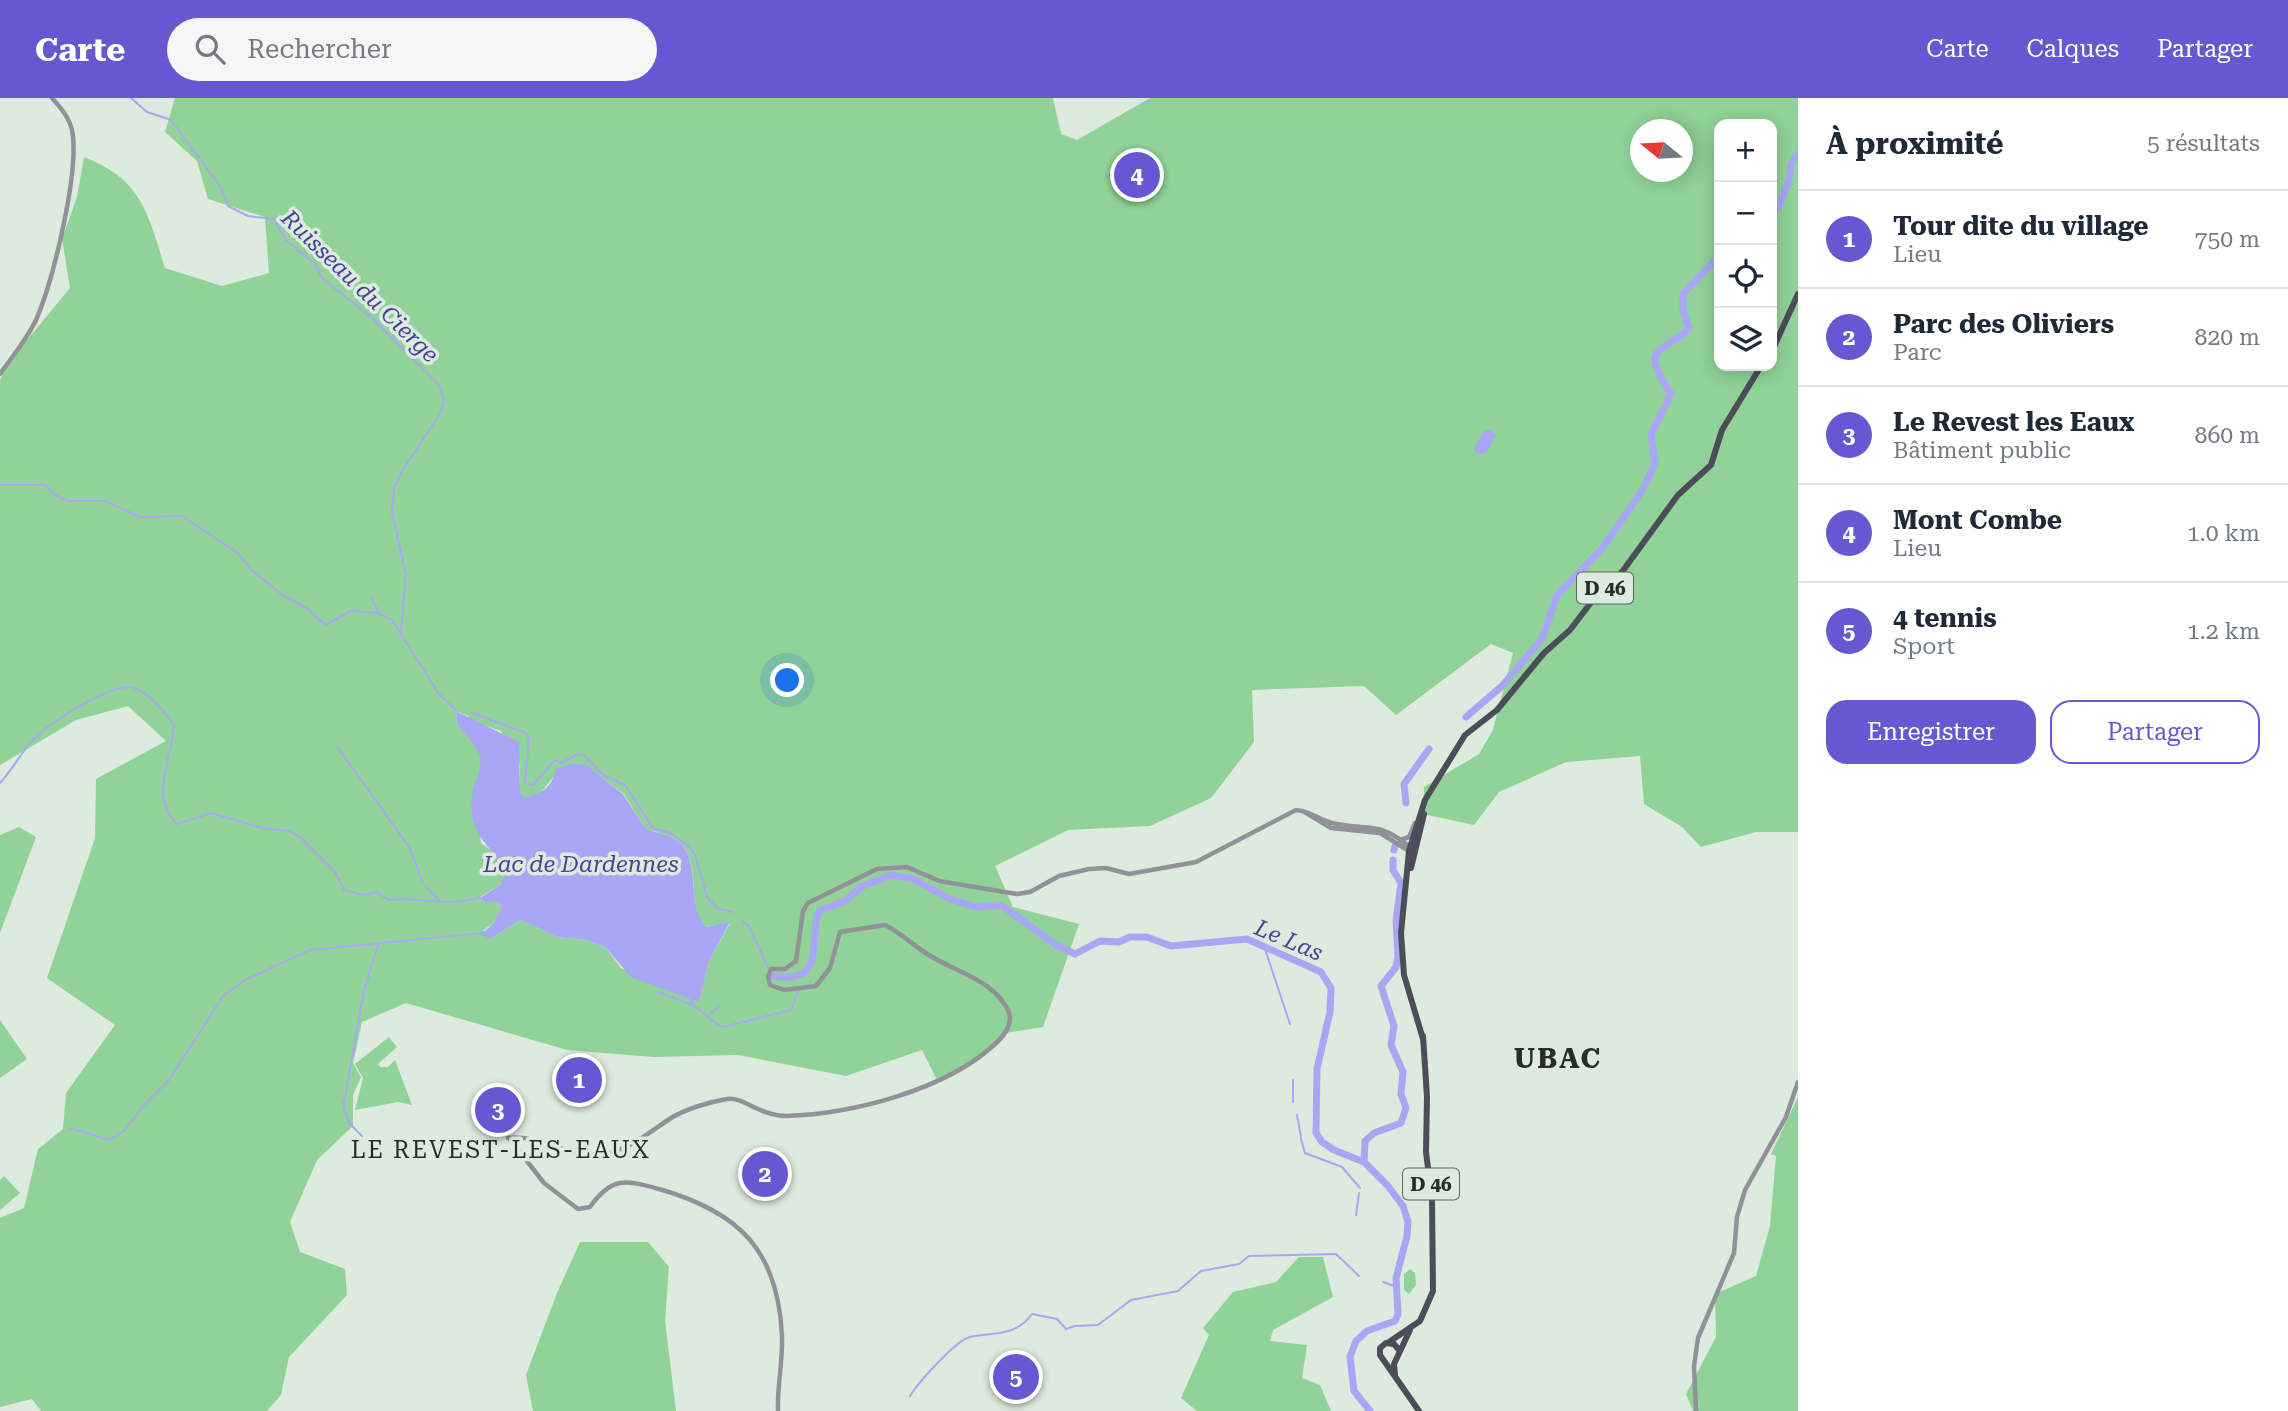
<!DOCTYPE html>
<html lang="fr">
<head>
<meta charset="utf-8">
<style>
	:root { --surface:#fff; --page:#f6f6f7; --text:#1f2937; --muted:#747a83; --line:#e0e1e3; --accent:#6758d2 }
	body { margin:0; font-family:"Roboto Serif",serif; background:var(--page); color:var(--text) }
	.controls { position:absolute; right:21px; top:21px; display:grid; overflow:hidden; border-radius:14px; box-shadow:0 4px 18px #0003 }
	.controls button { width:63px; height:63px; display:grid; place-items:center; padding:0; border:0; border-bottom:2px solid var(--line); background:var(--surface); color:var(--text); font:35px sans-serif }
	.compass { position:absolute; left:1630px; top:21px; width:63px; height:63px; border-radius:50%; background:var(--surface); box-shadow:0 4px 18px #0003; rotate:288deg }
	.you { position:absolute; left:788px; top:583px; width:24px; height:24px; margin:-18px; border:5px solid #fff; border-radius:50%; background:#1a73e8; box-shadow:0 0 0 10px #1a73e833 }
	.badge { display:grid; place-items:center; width:46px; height:46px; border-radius:50%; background:var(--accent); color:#fff; font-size:23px; font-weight:700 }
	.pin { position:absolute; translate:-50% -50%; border:4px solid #fff; box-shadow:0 2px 7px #0006 }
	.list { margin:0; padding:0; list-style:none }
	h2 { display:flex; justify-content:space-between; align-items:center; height:91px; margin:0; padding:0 28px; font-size:30px }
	h2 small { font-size:23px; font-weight:400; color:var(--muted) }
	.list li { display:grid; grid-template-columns:46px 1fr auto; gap:21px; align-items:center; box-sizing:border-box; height:98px; padding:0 28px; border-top:2px solid var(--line) }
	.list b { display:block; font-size:26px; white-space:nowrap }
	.list p { margin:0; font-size:23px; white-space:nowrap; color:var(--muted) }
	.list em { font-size:23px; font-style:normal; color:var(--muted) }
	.actions { display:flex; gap:14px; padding:21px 28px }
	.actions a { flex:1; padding:16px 0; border:2px solid var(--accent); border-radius:21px; text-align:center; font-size:24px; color:var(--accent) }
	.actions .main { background:var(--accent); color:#fff }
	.icon { flex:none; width:38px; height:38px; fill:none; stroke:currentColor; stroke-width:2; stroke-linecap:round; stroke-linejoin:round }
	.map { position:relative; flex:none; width:1798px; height:1313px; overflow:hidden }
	header { display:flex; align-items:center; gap:42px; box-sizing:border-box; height:98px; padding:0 35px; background:var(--accent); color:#fff }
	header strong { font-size:33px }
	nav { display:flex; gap:38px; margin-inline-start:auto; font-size:24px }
	.search { width:490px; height:63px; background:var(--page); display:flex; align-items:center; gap:18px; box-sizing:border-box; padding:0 24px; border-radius:38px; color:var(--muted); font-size:26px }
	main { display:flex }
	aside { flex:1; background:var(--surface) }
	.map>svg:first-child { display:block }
	.green { fill:#90d297; fill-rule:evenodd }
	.water { fill:#a8a6f5 }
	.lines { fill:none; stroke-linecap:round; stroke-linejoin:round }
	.stream { stroke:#a8a6f5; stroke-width:2 }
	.river { stroke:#a8a6f5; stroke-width:7 }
	.tertiary { stroke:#919199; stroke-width:4.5 }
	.primary { stroke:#4c4d5a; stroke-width:6 }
	.labels { text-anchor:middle; stroke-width:7; stroke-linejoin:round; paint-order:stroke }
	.shield { fill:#dcebdd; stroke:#5e665e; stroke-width:2 }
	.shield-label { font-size:19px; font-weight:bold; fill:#282d28 }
	.water-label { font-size:23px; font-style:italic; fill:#4b419b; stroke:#dcebdd }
	.quarter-label { font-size:24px; letter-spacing:2px; fill:#282d28; stroke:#dcebdd }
	.district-label { font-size:28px; font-weight:bold; letter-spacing:2px; fill:#282d28; stroke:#dcebdd }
</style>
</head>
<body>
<header>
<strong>Carte</strong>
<div class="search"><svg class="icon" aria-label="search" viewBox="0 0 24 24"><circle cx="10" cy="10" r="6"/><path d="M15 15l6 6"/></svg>Rechercher</div>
<nav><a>Carte</a><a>Calques</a><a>Partager</a></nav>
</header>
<main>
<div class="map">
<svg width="1798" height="1313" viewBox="0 0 1798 1313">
	<rect width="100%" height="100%" fill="#dcebdd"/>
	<path class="green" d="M175 0H1053L1061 36 1077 42 1150 0H1798V734H1756L1701 749 1682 729 1644 706 1640 658 1566 664 1499 694 1474 727 1423 716 1424 689 1479 656 1493 632 1513 555 1491 546 1396 617 1364 588 1252 592 1254 644 1211 700 1150 728 1068 732 995 768 1013 809 1079 826 1043 929 1005 935 981 958 937 982 922 952 846 978 738 957 654 959 567 952 406 905 362 924 353 965 361 979 353 997V1028L317 1062 290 1124 300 1154 345 1171 347 1197 289 1259 281 1297 267 1313H41L32 1301 0 1309V1120L24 1110 38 1051 63 1031 66 995 115 927 47 880 95 740 96 681 166 643 128 608 76 622 0 667V282L8 265 70 190 62 141 77 99 84 59C142 81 148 116 165 170L222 188 269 175 265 119 208 101 197 63 165 34ZM1719 26H1772V268H1719ZM1640 32H1682V74H1640ZM456 613 468 618 472 623 501 633 520 667V693L525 699 539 697 559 672 575 665 585 667 624 696 645 730C652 733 659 734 666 737 707 750 684 803 705 829L730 825 709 863 699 903 621 870 605 849 586 842 557 839 521 822 490 841 483 832 493 826 502 808 496 804H485L480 799 501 786 508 776 499 758 481 745 476 690 483 665 475 645 457 627Z
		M19 729 36 739 0 835V737Z
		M0 922 27 961 0 980Z
		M389 939 397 949 378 966 380 969H388L395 962 412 1007 398 1004 355 1012 363 980 355 966Z
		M573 973 588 978 581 1005 574 1002 575 998 567 993 561 978 567 977 572 985 570 977Z
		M1798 999V1313H1693L1686 1296 1716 1239 1715 1196 1756 1178 1770 1128 1776 1058 1771 1056Z
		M762 1058 772 1074 784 1079 783 1093 753 1080Z
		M4 1078 20 1095 0 1112V1082Z
		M580 1144H648L669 1169 665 1223 676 1313H533L526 1277 557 1195Z
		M1299 1159H1323L1333 1199 1273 1232 1270 1243 1307 1247 1302 1280 1320 1287 1331 1313H1197L1181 1300 1209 1237 1203 1230 1233 1194 1276 1184Z
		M1410 1171 1415 1175 1416 1187 1409 1196 1404 1192V1176Z
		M1009 1258 1023 1274 1028 1271 1042 1287 1026 1301 1010 1283 1004 1288 990 1271Z"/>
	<path class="water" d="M1489 331 1496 337 1486 355 1477 356 1474 350 1484 333Z
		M456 613 519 644 520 693 525 699C541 697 554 688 555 671L575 665 586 667 623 696 645 730C652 734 659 734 666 737 707 750 683 803 706 829L730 824 709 863 699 904 631 879 605 849 586 842 557 839 521 822 490 841 481 836 493 826 502 808 496 804H485L480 800 501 786 507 775C497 753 475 743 472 716 468 669 502 673 457 627Z"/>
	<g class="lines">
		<path class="stream" d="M131 0 147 14 171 22 220 88 228 108 248 118 274 121 286 142 315 166 322 180 373 221 440 288 444 304 441 314 402 373 394 390 392 414 406 477 401 536
			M0 387H46L53 396 68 403H105L140 419 182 418 238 455 251 472 284 498 308 511 325 527 351 513 378 515
			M371 500 380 516 392 522 439 596 456 612
			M472 615 526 635 529 639 525 685 533 687 555 662 561 665 578 656 585 658 602 676 626 688 653 730 671 735 689 749 695 757 707 799 717 810 733 814
			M338 650 410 750 423 786
			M0 685C11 673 19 659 29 646 43 628 107 587 131 589 146 591 167 616 174 628 172 660 149 701 177 726L211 715 262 730 289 733 300 739 335 774 344 792 364 797 377 794 388 802C420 798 449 810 480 799
			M426 789 440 803
			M743 824 749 828 768 869
			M1264 848 1290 926
			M658 894 690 906
			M691 901 692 907C704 913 710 924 723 929L791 912 798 894
			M708 918 719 908
			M1293 1004V982
			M1297 1017 1301 1039
			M70 1030 109 1042 124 1033 145 1006 169 982 223 898 245 882 310 852 483 835
			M362 1038 350 1026 343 1011 364 892 378 847
			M1301 1041 1305 1055 1342 1069 1360 1090
			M1356 1117 1359 1095
			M1383 1184 1397 1189
			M910 1298C918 1285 956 1242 970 1239 995 1234 1015 1239 1032 1216L1057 1221 1066 1231 1075 1228 1098 1227 1131 1202 1178 1193 1201 1173 1239 1166 1249 1158 1336 1156 1359 1178"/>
		<path class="river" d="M1772 118C1780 108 1785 94 1789 82 1792 71 1788 66 1798 56
			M1642 393 1655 366 1651 337 1671 296C1641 250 1656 258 1689 231L1683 212V196L1719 158
			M1558 496 1601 452 1640 396
			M1466 619 1502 588 1542 541 1557 497
			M1406 705 1404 686 1429 651
			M1394 752 1395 748
			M772 878C828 887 807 846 819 813L845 803 861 789 891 777 913 781 950 801 976 809 1001 807 1056 847 1075 856 1100 843 1119 844 1130 839H1147L1171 848 1247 841 1321 874 1331 890 1330 914 1317 971 1316 1035 1322 1044 1334 1052 1364 1064 1388 1088 1403 1108 1408 1124 1407 1138 1396 1180 1398 1216 1395 1223 1367 1233 1356 1243 1350 1259 1354 1293 1370 1313
			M1364 1064 1365 1043 1374 1035 1401 1025 1406 1010 1401 996 1403 974 1391 947 1394 928 1381 888 1396 869 1398 858 1396 822 1401 785 1393 772V762"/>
		<path class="tertiary" d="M0 276C12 259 27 241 36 222 53 183 80 73 72 32 69 19 60 9 52 0
			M1303 713 1331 730 1380 735 1409 753
			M1400 742 1409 739 1415 725
			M508 1040C538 1036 567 1058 596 1057 626 1055 648 1035 671 1020 686 1011 709 1004 727 1001 742 998 760 1018 786 1018 852 1016 945 992 994 947 1003 939 1013 928 1009 915 997 883 955 874 929 857 914 848 901 835 885 827L840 834 830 870 816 888 784 892 770 887 768 879 771 871H785L796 863 803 813 808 805 877 771 907 769 939 783 1017 796 1030 794 1059 778 1089 771 1106 770 1129 776 1196 764 1296 712C1310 713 1319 722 1332 725 1370 734 1375 721 1410 749
			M509 1040 544 1085 578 1111 590 1109C612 1078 626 1082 659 1091 740 1114 778 1153 782 1238 783 1263 777 1288 778 1313
			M1696 1313 1694 1268 1698 1240 1734 1155 1737 1119 1745 1092 1786 1019 1798 984"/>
		<path class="primary" d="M1772 253 1798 196
			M1411 770 1424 716
			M1423 941 1404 877 1401 835 1409 753 1425 702 1465 637 1497 612 1544 555 1570 532 1596 498 1622 474 1678 397 1711 367 1722 332 1761 268
			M1389 1244 1420 1223 1433 1193 1432 1101 1426 1054 1427 999 1423 938
			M1399 1252 1394 1246 1386 1245 1380 1250V1257L1419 1313
			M1395 1277 1394 1266 1410 1232"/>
	</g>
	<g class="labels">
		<g class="shield">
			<rect x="1577" y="474.5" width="56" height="31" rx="5"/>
			<rect x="1403" y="1070.5" width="56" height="31" rx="5"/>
		</g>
		<g class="shield-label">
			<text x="1605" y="497">D 46</text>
			<text x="1431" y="1093">D 46</text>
		</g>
		<g class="water-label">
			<text transform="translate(360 188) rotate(44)" y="8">Ruisseau du Cierge</text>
			<text x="581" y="774">Lac de Dardennes</text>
			<text transform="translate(1289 842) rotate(23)" y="8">Le Las</text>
		</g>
		<g class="quarter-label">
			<text x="501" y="1060">LE REVEST-LES-EAUX</text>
		</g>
		<g class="district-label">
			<text x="1558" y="970">UBAC</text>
		</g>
	</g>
</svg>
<div class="controls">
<button>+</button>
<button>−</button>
<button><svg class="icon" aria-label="locate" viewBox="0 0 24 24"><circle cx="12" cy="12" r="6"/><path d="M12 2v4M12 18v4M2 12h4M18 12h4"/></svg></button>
<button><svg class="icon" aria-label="layers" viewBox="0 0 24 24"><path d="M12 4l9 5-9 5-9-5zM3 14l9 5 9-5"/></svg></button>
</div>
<svg class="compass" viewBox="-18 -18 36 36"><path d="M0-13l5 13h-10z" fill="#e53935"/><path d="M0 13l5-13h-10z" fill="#747a83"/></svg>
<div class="you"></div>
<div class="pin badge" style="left:579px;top:982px">1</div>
<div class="pin badge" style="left:765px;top:1076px">2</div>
<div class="pin badge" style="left:498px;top:1012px">3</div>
<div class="pin badge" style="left:1137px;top:77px">4</div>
<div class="pin badge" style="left:1016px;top:1279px">5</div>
</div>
<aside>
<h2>À proximité<small>5 résultats</small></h2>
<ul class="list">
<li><span class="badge">1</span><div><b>Tour dite du village</b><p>Lieu</p></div><em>750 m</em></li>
<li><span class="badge">2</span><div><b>Parc des Oliviers</b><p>Parc</p></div><em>820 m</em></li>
<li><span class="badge">3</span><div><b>Le Revest les Eaux</b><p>Bâtiment public</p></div><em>860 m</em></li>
<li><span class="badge">4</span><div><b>Mont Combe</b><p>Lieu</p></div><em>1.0 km</em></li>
<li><span class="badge">5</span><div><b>4 tennis</b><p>Sport</p></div><em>1.2 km</em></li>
</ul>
<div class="actions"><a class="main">Enregistrer</a><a>Partager</a></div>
</aside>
</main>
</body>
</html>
